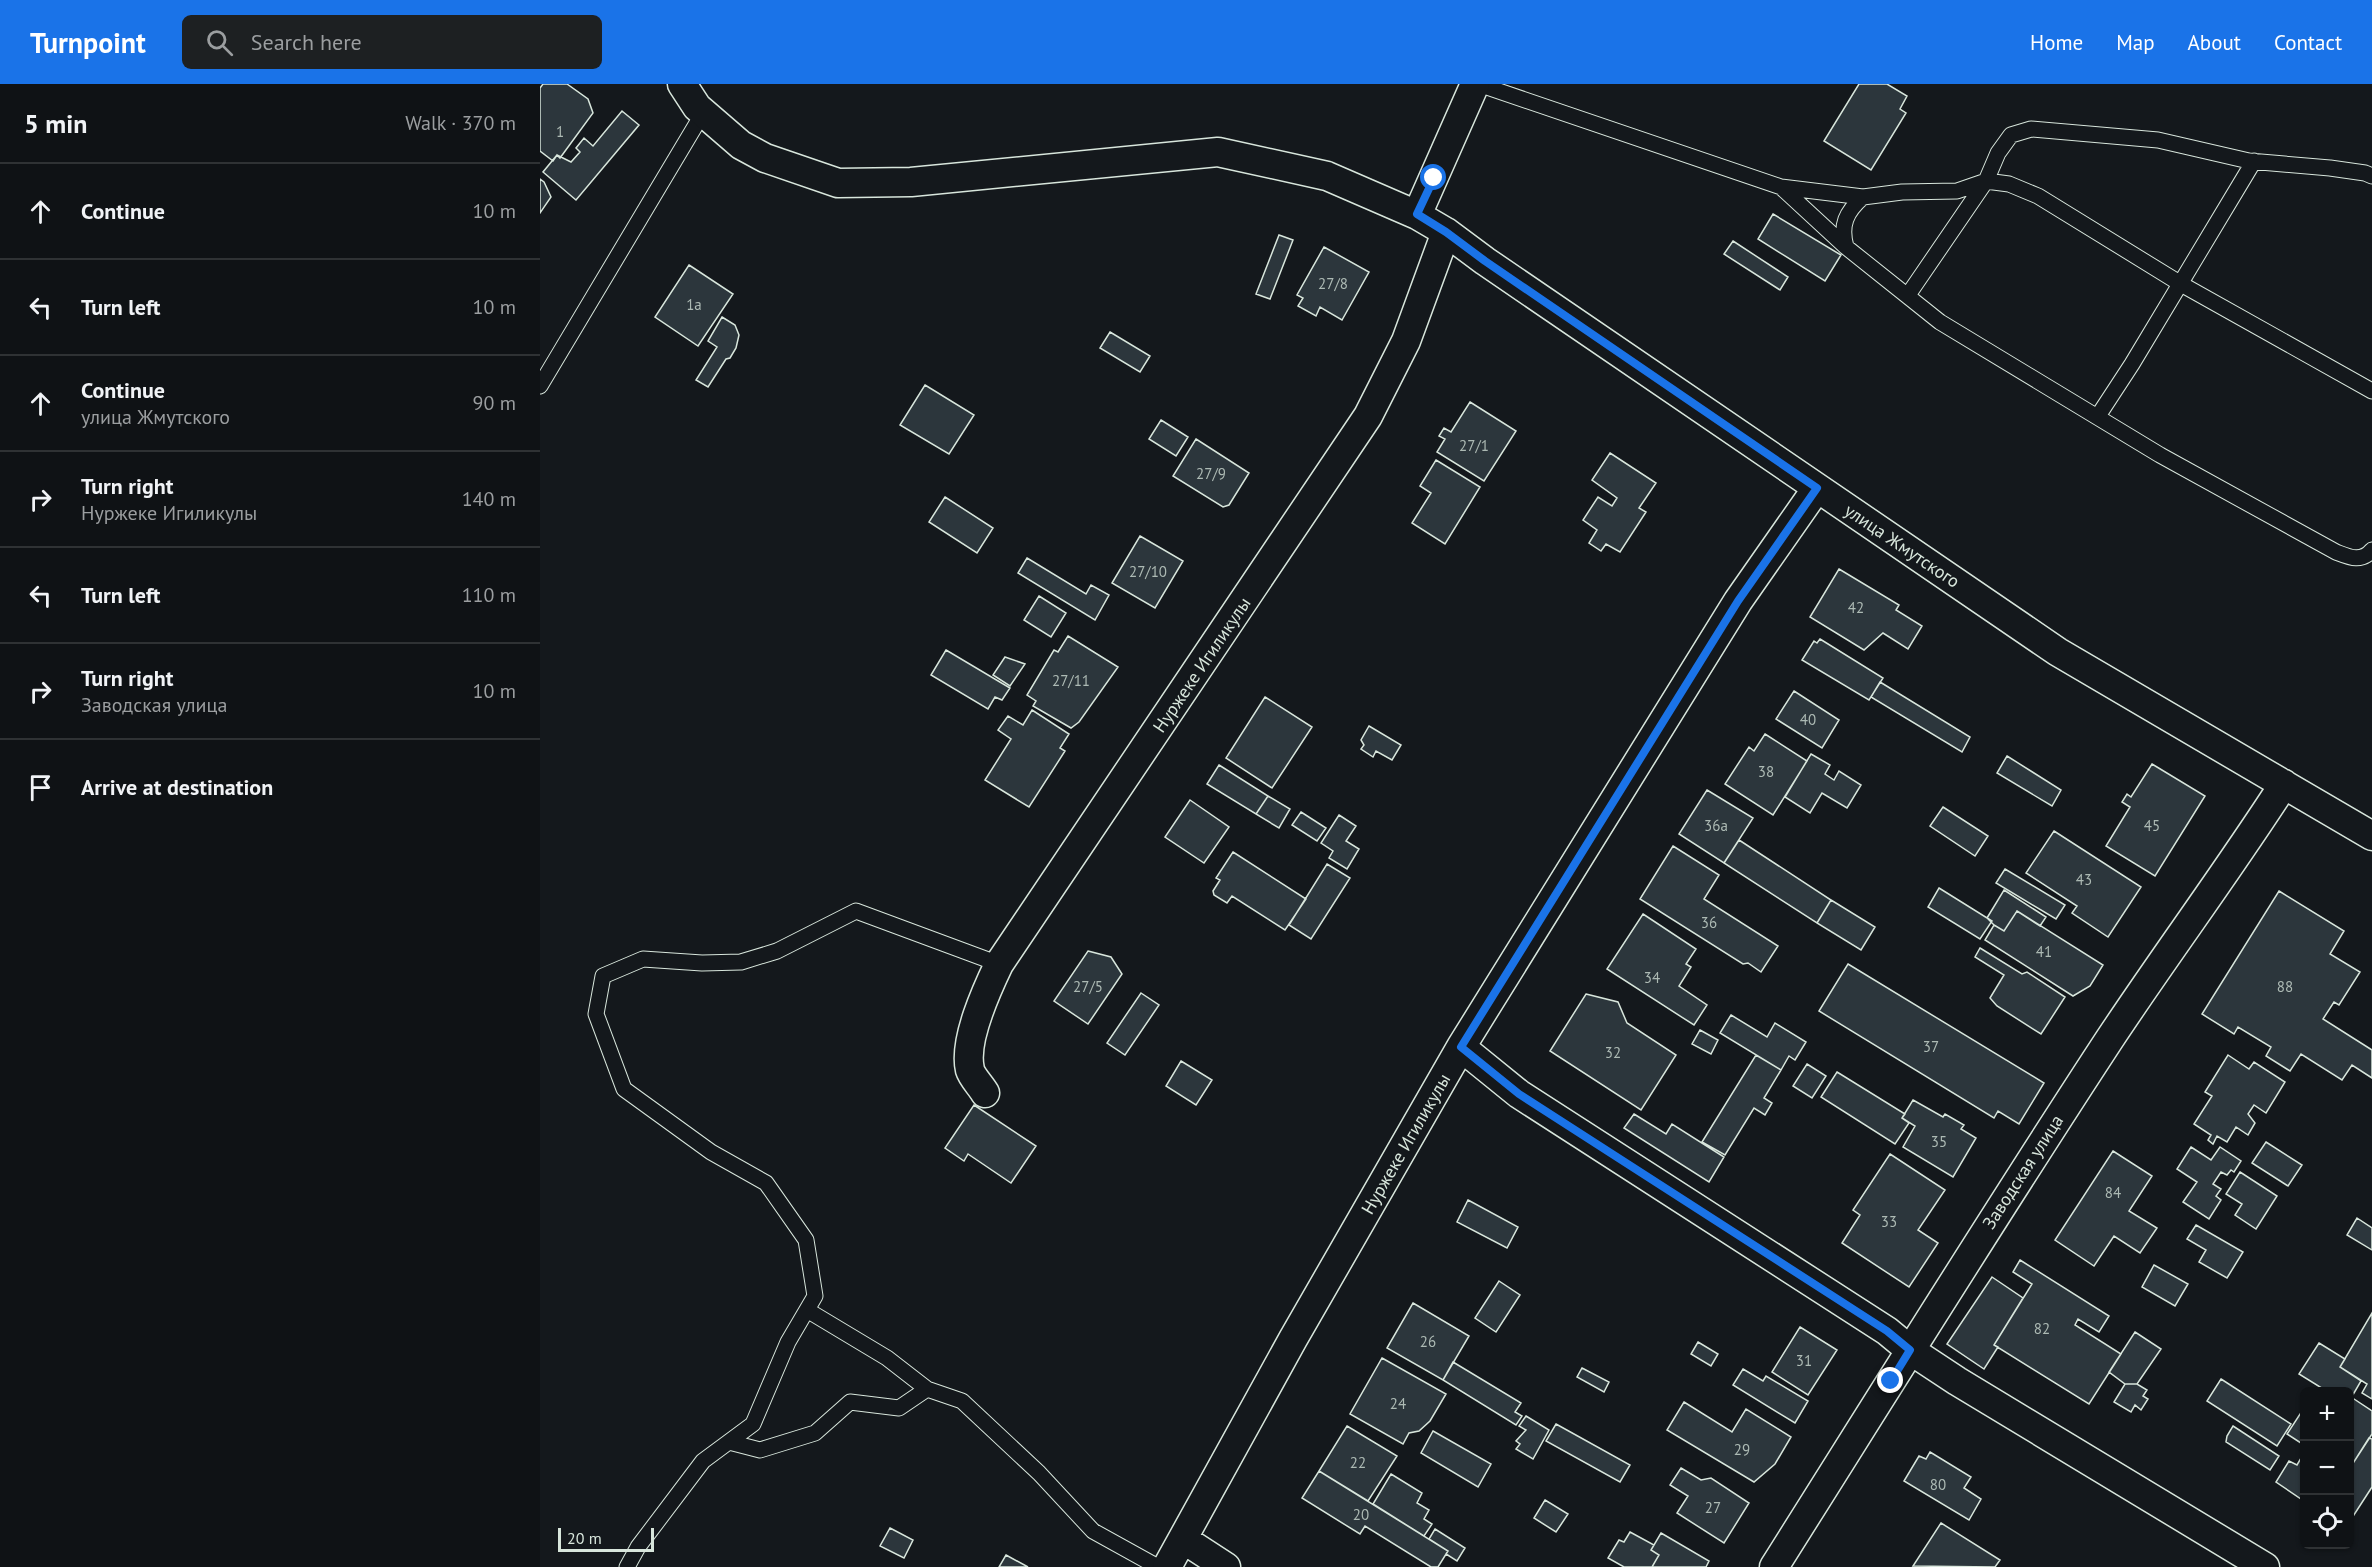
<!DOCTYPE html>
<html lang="en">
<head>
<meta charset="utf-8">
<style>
	:root { --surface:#0f1215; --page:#1d2022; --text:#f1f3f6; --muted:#9b9ea0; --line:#2f3234; --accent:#1a73e8 }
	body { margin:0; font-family:"PT Sans",sans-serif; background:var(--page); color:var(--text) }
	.controls { position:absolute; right:18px; bottom:18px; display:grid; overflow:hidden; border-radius:9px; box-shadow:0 2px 4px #0004 }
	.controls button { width:54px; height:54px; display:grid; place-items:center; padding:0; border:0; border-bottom:2px solid var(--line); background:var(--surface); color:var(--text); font:30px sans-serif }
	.scale { position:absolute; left:18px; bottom:15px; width:96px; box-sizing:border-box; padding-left:6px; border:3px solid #d8e6dc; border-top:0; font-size:16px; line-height:21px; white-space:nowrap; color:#d8e6dc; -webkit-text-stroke:4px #14181c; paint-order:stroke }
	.stop { position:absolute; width:18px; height:18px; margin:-14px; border:4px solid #1a73e8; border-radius:50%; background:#fff }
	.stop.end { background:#1a73e8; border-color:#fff; box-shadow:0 2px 6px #0008 }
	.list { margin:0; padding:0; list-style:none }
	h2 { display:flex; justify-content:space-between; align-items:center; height:78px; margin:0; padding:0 24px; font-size:26px }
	h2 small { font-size:20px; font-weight:400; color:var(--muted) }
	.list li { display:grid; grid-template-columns:39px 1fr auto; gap:18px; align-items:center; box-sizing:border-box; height:96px; padding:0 24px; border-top:2px solid var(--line) }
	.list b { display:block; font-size:22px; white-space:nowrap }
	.list p { margin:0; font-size:20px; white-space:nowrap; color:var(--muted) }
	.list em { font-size:20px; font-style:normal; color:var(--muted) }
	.icon { flex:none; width:33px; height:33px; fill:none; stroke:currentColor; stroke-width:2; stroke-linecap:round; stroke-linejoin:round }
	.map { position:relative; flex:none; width:1832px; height:1483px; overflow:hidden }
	header { display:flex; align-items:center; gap:36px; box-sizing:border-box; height:84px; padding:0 30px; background:var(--accent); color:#fff }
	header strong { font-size:28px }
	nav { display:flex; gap:33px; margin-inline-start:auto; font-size:21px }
	.search { width:420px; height:54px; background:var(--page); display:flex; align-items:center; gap:15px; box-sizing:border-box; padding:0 21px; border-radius:9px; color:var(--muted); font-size:22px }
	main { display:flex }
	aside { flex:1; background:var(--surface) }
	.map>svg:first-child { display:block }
	.building { fill:#2c363c; stroke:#d8e6dc; stroke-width:1.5 }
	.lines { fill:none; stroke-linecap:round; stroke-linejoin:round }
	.service-casing { stroke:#d8e6dc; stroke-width:17 }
	.minor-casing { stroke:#d8e6dc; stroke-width:31 }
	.service { stroke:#14181c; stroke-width:15 }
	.minor { stroke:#14181c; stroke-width:28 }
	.route { stroke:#1a73e8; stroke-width:8 }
	.labels { text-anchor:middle; stroke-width:4.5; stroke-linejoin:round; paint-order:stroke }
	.number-label { font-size:15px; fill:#adbab4 }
	.street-label { font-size:18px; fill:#d8e6dc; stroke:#14181c }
</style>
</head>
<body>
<header>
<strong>Turnpoint</strong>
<div class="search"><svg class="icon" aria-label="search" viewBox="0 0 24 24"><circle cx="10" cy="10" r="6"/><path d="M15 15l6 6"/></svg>Search here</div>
<nav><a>Home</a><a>Map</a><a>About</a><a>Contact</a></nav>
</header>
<main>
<aside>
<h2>5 min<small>Walk · 370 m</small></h2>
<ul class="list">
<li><svg class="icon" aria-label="ahead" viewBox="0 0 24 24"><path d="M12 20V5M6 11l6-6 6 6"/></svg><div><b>Continue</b></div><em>10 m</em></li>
<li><svg class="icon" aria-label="left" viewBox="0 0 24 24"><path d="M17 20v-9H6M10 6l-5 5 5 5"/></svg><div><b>Turn left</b></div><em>10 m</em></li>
<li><svg class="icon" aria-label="ahead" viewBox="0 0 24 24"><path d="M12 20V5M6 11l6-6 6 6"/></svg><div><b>Continue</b><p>улица Жмутского</p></div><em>90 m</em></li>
<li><svg class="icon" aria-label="right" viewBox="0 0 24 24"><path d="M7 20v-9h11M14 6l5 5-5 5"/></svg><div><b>Turn right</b><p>Нуржеке Игиликулы</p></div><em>140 m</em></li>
<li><svg class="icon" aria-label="left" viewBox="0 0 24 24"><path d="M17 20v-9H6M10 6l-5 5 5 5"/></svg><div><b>Turn left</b></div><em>110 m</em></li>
<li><svg class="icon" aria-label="right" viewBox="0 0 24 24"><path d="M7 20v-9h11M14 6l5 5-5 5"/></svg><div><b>Turn right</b><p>Заводская улица</p></div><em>10 m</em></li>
<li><svg class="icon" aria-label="arrive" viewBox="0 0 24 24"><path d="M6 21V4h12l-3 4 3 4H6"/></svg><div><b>Arrive at destination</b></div></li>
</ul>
</aside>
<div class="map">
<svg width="1832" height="1483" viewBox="0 0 1832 1483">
	<rect width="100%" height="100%" fill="#14181c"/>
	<path class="building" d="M3 0H27L48 15 53 29 20 74 17 71 13 77 0 67V4Z
		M1319 0H1347L1367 12 1360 25 1366 29 1331 86 1284 57Z
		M82 27 99 41 36 116 3 88 17 71 31 78 40 68 36 64 44 54 53 62Z
		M0 95 4 98 11 113 0 129Z
		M1233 130 1301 171 1285 197 1218 155Z
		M739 151 753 156 730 215 716 210Z
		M1193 157 1248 193 1240 206 1184 170Z
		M784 163 829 188 802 236 780 223 776 232 758 222 763 214 757 211Z
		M149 181 193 210 158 262 115 233Z
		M182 233 195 241 199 251 196 264 190 274 186 275 168 303 156 296 177 263 168 257Z
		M570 248 610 272 600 288 560 264Z
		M385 301 434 331 409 370 360 341Z
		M930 318 976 347 944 397 897 368 905 355 899 352 904 344 911 348Z
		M621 336 648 353 636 372 609 355Z
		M656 355 709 389 689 421 683 423 633 392Z
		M1070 369 1116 399 1099 424 1106 428 1080 468 1066 460 1061 467 1049 459 1057 446 1043 436 1058 413 1072 422 1077 414 1052 396Z
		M896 376 940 403 905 460 872 439 891 409 880 402Z
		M405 413 453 444 437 469 389 438Z
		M600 452 643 477 615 524 572 499Z
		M487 474 546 510 551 501 569 511 555 536 478 489Z
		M1299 485 1359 521 1356 526 1382 542 1368 565 1343 549 1324 566 1270 533Z
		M499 512 526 529 511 553 484 536Z
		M528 552 578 583 539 638 531 644 493 622 496 617 487 611 514 566 518 568Z
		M1280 555 1343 594 1329 616 1262 576 1274 557 1277 559Z
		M406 566 470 604 462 616 455 613 448 625 391 591Z
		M465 573 485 580 470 602 453 591Z
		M1340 598 1430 653 1422 668 1331 613Z
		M1254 607 1299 636 1282 664 1236 635Z
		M725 613 772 643 732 704 686 674Z
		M492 626 529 650 520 664 525 667 489 723 445 696 471 655 458 646 468 632 483 641Z
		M829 642 861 661 852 676 836 667 833 673 821 665 824 661 821 656Z
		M1225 650 1267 677 1233 731 1185 700 1209 663 1214 667Z
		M1271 670 1290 681 1285 690 1294 696 1299 687 1321 701 1307 724 1282 709 1270 729 1245 713Z
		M1467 672 1521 706 1512 722 1457 689Z
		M1612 680 1665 712 1615 792 1566 762 1590 723 1582 718 1587 710 1591 713Z
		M679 681 728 712 716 730 667 700Z
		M1167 706 1213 734 1184 779 1139 750Z
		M728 712 750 725 739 744 716 730Z
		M650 716 689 743 664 779 625 753Z
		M1403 723 1448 752 1435 772 1390 742Z
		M761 728 786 744 777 757 752 741Z
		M799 731 816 742 806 757 819 765 807 785 789 774 793 767 781 759Z
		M1514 747 1601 803 1568 853 1532 829 1537 822 1486 789Z
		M1199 756 1291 816 1277 839 1184 779Z
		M1133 762 1179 791 1164 815 1238 862 1221 888 1208 879 1203 880 1100 815Z
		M693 768 766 815 745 846 692 812 687 819 674 811 673 807 680 796 676 794Z
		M787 780 810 794 771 855 749 841Z
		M1465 785 1525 821 1516 835 1456 799Z
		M1399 804 1452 837 1440 855 1388 823Z
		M1464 806 1506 833 1500 842 1477 827 1464 847 1454 841 1447 834Z
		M1739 807 1804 847 1790 870 1820 888 1799 921 1794 918 1783 935 1832 966V994L1812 981 1802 996 1761 970 1750 987 1726 972 1731 963 1698 943 1694 950 1662 930Z
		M1291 816 1335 843 1321 866 1277 839Z
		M1477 827 1563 881 1550 902 1533 912 1445 856 1454 841 1464 847Z
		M1103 830 1156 865 1146 880 1151 883 1139 902 1167 921 1154 941 1067 885Z
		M1440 864 1482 890 1487 888 1525 913 1501 950 1457 922 1450 914 1464 891 1435 873Z
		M548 867 571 873 582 890 548 940 514 917Z
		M1308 880 1504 999 1479 1040 1458 1027 1454 1034 1279 927Z
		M601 909 619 921 585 971 567 959Z
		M1046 910 1078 918 1087 939 1136 971 1101 1026 1010 967Z
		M1191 931 1227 953 1235 939 1266 958 1255 976 1249 972 1241 986 1180 949Z
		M1160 946 1178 956 1171 970 1152 960Z
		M1216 971 1241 986 1224 1014 1232 1019 1225 1031 1214 1024 1185 1071 1162 1058Z
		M1688 971 1709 985 1714 978 1745 998 1726 1029 1714 1021 1708 1030 1715 1039 1708 1051 1696 1043 1687 1058 1677 1052 1673 1060 1668 1056 1671 1051 1654 1040 1672 1012 1665 1008Z
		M641 977 672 996 656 1021 626 1002Z
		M1267 980 1286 992 1272 1014 1253 1002Z
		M1297 988 1365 1030 1362 1034 1369 1039 1355 1060 1281 1013Z
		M1373 1016 1403 1033 1405 1030 1424 1041 1421 1045 1436 1054 1413 1093 1363 1063 1375 1042 1362 1034Z
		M434 1021 496 1062 471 1099 428 1070 424 1077 405 1064Z
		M1094 1030 1126 1050 1132 1040 1184 1073 1169 1098 1084 1044Z
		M1726 1058 1762 1081 1748 1102 1712 1079Z
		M1651 1063 1671 1076 1680 1063 1701 1077 1694 1088 1691 1086 1687 1091 1681 1088 1673 1100 1681 1105 1676 1112 1681 1116 1669 1135 1643 1118 1657 1098 1637 1085Z
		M1573 1067 1612 1092 1589 1127 1617 1144 1600 1169 1574 1152 1554 1182 1515 1156Z
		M1350 1070 1405 1106 1378 1146 1398 1159 1369 1203 1302 1159 1320 1131 1313 1126Z
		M1700 1088 1737 1112 1716 1145 1695 1131 1702 1120 1686 1110Z
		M928 1116 978 1143 967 1164 917 1138Z
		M1817 1134 1832 1144V1166L1807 1151Z
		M1656 1141 1703 1168 1687 1194 1659 1178 1666 1166 1647 1155Z
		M1480 1176 1569 1232 1559 1248 1538 1235 1535 1241 1581 1270 1549 1320 1454 1261 1492 1200 1473 1188Z
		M1614 1181 1648 1200 1635 1222 1602 1203Z
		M1452 1193 1483 1214 1454 1261 1458 1263 1444 1285 1407 1260Z
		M959 1197 980 1211 956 1248 935 1234Z
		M873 1219 929 1252 903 1296 847 1264Z
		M1832 1229V1315L1822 1309 1827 1300 1800 1283Z
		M1260 1243 1297 1266 1268 1311 1232 1288Z
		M1595 1248 1621 1265 1597 1300H1585L1569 1288Z
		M1158 1258 1178 1270 1171 1282 1151 1270Z
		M1779 1259 1805 1275 1800 1283 1821 1297 1810 1316V1308H1788L1759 1290Z
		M842 1274 906 1310 890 1337 879 1347 869 1349 863 1360 810 1330Z
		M913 1278 981 1319 975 1328 982 1332 976 1341 903 1296Z
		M1042 1284 1069 1298 1064 1308 1037 1293Z
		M1203 1285 1223 1297 1226 1292 1268 1317 1255 1339 1193 1301Z
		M1681 1295 1751 1340 1737 1362 1667 1317Z
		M1585 1300H1597L1607 1306 1603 1312 1608 1315 1601 1326 1595 1321 1591 1328 1574 1318Z
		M1811 1313 1832 1327V1350L1810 1384Z
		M1144 1318 1192 1348 1206 1325 1251 1353 1235 1380 1214 1398 1127 1346Z
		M1764 1324V1361L1747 1350Z
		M986 1332 1009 1346 993 1375 976 1365 980 1360 976 1357 986 1346 979 1342Z
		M1016 1340 1090 1381 1080 1398 1006 1357Z
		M807 1342 857 1372 828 1417 779 1387Z
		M1693 1342 1739 1372 1730 1386 1686 1358 1687 1352Z
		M893 1347 951 1380 938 1403 881 1369Z
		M1829 1354 1832 1355V1403L1810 1437V1384Z
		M1390 1368 1431 1393 1424 1404 1441 1415 1429 1436 1364 1397 1379 1372 1386 1375Z
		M1764 1369V1417L1736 1398 1749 1377 1757 1381Z
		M1141 1384 1161 1396 1171 1394 1209 1419 1184 1459 1137 1429 1148 1412 1130 1401Z
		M779 1387 908 1467 898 1483H891L825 1442 820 1450 762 1414Z
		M851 1390 882 1409 877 1419 889 1426 884 1435 892 1440 884 1452 833 1420Z
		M1005 1416 1028 1430 1016 1448 994 1434Z
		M1401 1439 1460 1476 1455 1483 1373 1482Z
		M350 1444 373 1456 364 1474 340 1462Z
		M895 1445 925 1464 917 1477 906 1470 908 1467 889 1455Z
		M1090 1448 1114 1461 1111 1466 1119 1471 1112 1483H1084L1068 1474 1079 1456 1084 1458Z
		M1121 1449 1169 1477 1166 1483H1112L1119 1471 1111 1466Z
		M466 1471 488 1483H459Z"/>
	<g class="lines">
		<defs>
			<path id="service" d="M938 0 1241 103 1323 113 1362 108 1417 107 1446 97 1458 69 1471 51 1491 45 1618 56 1709 77 1790 84 1825 89 1832 92
				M1241 103 1306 163 1400 238 1620 371 1796 468C1809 473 1821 479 1832 466
				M1306 163C1300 141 1306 128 1323 113
				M1368 211 1446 97 1469 100 1498 112 1641 200 1832 307
				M0 302 163 29
				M1558 332 1592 280 1714 77
				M267 1226 347 1274 387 1305
				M189 1358 220 1366 275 1349 310 1318 359 1324 387 1305 422 1317 499 1389 553 1447 618 1483
				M87 1483 98 1463 163 1377 213 1340 248 1258 275 1212 266 1156 226 1099 171 1068 84 1005 56 930 63 892 103 875 162 879 201 878 237 867 316 827 459 880"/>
			<path id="minor" d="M142 0 157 23 201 61 225 74 298 99 371 98 678 68 787 92 877 131 935 0
				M877 131 906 148 945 177 1518 568 1832 752
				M921 963 979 1010 1347 1247 1370 1266 1417 1297 1725 1483
				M445 1009C441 1002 432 993 430 986 423 957 447 905 459 880L828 332 866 257 906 148
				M643 1455 686 1483
				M627 1483 753 1255 921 963 1198 517 1277 404
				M1234 1483C1345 1307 1455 1130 1569 956 1626 870 1688 787 1744 700"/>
		</defs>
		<use href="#service" class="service-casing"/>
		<use href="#minor" class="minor-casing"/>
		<use href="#service" class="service"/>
		<use href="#minor" class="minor"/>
	</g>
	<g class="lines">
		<path class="route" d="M894 94 877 130 906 148 945 177 1277 404 1198 517 921 963 979 1010 1347 1247 1370 1266 1351 1297"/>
	</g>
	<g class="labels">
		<g class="number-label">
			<text x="20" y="53">1</text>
			<text x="793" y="205">27/8</text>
			<text x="154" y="226">1а</text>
			<text x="934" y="367">27/1</text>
			<text x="671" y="395">27/9</text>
			<text x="608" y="493">27/10</text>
			<text x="1316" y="529">42</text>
			<text x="531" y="602">27/11</text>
			<text x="1268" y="641">40</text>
			<text x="1226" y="693">38</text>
			<text x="1176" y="747">36а</text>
			<text x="1612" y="747">45</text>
			<text x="1544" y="801">43</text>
			<text x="1169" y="844">36</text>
			<text x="1504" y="873">41</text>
			<text x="1112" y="899">34</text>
			<text x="548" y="908">27/5</text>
			<text x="1745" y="908">88</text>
			<text x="1391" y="968">37</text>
			<text x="1073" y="974">32</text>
			<text x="1399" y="1063">35</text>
			<text x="1573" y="1114">84</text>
			<text x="1349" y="1143">33</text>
			<text x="1502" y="1250">82</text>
			<text x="888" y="1263">26</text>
			<text x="1264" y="1282">31</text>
			<text x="858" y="1325">24</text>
			<text x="1202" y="1371">29</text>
			<text x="818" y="1384">22</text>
			<text x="1398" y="1406">80</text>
			<text x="1173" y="1429">27</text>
			<text x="821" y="1436">20</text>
		</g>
		<g class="street-label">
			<text transform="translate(1362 462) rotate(34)" y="6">улица Жмутского</text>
			<text transform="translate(662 581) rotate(-56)" y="6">Нуржеке Игиликулы</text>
			<text transform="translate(866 1060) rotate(-60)" y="6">Нуржеке Игиликулы</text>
			<text transform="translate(1483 1088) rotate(-57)" y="6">Заводская улица</text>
		</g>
	</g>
</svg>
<div class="controls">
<button>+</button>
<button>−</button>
<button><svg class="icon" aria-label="locate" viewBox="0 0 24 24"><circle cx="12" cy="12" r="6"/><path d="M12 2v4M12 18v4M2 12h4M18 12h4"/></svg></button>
</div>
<div class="scale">20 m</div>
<div class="stop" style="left:894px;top:94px"></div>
<div class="stop end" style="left:1351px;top:1297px"></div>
</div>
</main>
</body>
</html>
